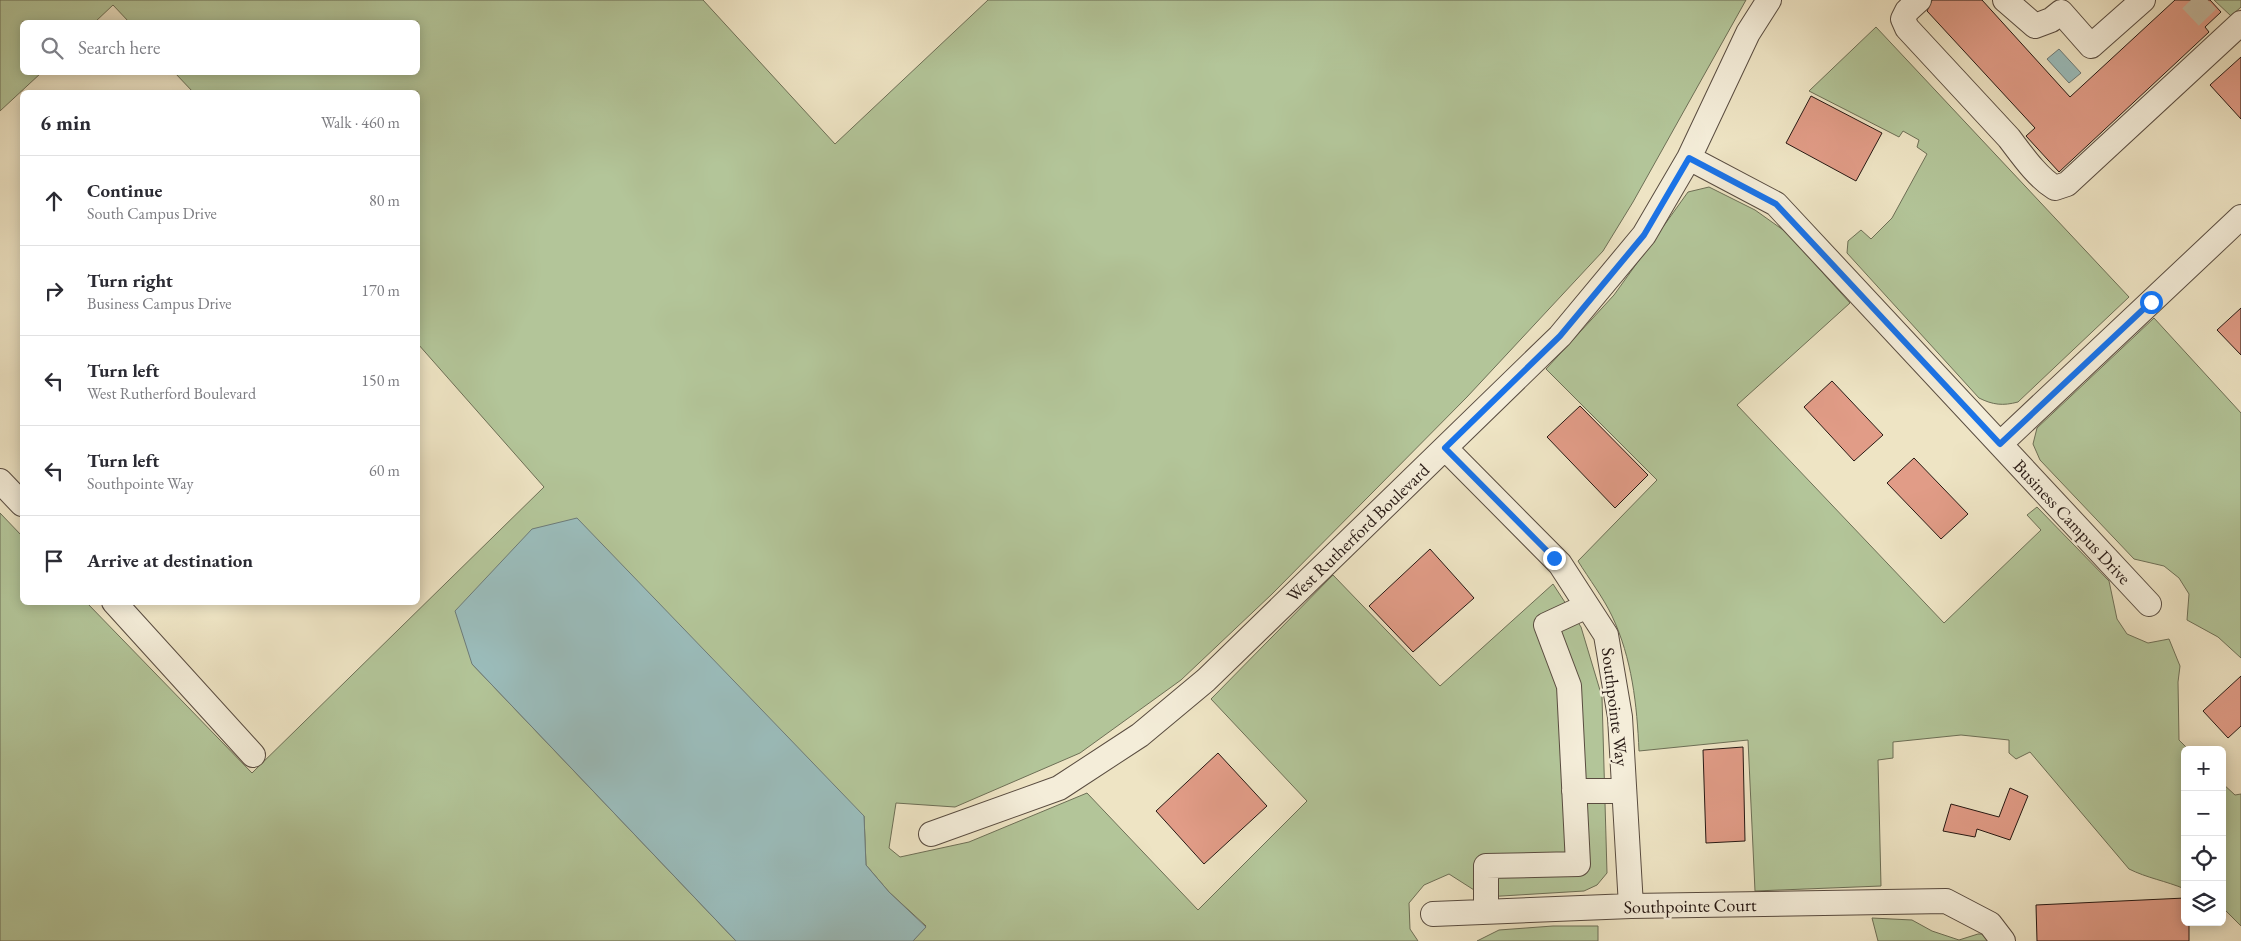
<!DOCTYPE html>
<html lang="en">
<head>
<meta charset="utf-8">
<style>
	:root { --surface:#fff; --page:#f2f2f3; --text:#2b2b33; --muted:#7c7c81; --line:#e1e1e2 }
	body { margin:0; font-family:"EB Garamond",serif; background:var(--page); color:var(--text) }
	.controls { position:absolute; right:15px; bottom:15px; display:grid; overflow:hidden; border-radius:8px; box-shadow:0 2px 12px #0003 }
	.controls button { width:45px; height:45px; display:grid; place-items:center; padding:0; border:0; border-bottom:1px solid var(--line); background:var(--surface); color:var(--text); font:25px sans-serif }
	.stop { position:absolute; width:15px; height:15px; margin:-11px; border:4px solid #1a73e8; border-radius:50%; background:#fff }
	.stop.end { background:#1a73e8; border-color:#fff; box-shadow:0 1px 5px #0008 }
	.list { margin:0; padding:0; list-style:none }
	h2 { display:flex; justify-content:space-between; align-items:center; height:65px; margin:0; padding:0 20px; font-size:21px }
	h2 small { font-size:16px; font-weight:400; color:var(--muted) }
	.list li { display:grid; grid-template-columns:32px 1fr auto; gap:15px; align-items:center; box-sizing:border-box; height:90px; padding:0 20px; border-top:1px solid var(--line) }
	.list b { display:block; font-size:19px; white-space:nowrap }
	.list p { margin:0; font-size:16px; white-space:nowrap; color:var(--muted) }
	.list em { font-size:16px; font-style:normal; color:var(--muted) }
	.icon { flex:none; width:28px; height:28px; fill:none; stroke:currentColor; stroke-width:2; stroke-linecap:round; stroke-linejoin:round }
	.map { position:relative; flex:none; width:2241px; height:941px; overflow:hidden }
	.search { position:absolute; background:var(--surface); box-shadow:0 2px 12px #0003; left:20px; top:20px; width:400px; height:55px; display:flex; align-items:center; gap:12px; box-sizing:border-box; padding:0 18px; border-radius:8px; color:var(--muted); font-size:19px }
	.panel { position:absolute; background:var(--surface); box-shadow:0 2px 12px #0003; left:20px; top:90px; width:400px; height:515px; border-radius:8px }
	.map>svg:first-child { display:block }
	.green { fill:#b3c599; stroke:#6d6f56 }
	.water { fill:#9bbdbc; stroke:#6d7b79 }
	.building { fill:#e19c87; stroke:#271914 }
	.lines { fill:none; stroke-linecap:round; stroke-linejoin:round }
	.minor-tunnel { stroke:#c6bba1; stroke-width:24; stroke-dasharray:24 12; stroke-linecap:butt }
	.minor-casing { stroke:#594c40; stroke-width:26 }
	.minor { stroke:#f4edd9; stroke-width:24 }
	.route { stroke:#1a73e8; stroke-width:6 }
	.labels { text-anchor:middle; stroke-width:4.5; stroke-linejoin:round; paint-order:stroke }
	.street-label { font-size:18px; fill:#271914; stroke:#f4edd9 }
</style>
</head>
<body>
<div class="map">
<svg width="2241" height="941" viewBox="0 0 2241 941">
	<rect width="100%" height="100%" fill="#eee4c4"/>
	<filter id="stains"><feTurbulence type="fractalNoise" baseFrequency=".004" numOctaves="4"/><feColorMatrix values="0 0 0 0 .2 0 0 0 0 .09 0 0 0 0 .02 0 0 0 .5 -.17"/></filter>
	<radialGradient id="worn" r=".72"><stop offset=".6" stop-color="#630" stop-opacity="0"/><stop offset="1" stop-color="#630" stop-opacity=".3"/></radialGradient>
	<path class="green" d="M0 0H703L835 144 988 0H1746L1633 202 1603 251 1467 397 1272 594 1181 680 1080 753 955 807 896 803 889 848 900 857 969 842 1087 793 1198 910 1307 801 1211 699 1333 575 1440 686 1553 584 1581 627 1602 697 1607 873 1597 885 1584 891 1485 897 1449 874 1424 885 1409 903 1410 929 1418 941H913L926 926 889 892 866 865 864 816 472 664 736 941H0V513L22 536V602L87 603 252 773 544 487 418 344V92H193L175 73 418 72V22H129L113 5 95 22H22V72L41 73 0 111Z
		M2214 0H2241V7L2231 16Z
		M1876 27 2129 297 2018 402C2003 406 1993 405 1979 398L1847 253 1848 241 1861 230 1871 239 1892 218 1927 154 1917 147 1919 140 1903 131 1899 137 1809 91Z
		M1709 187 1755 210 1786 232 1850 303 1737 405 1944 623 2041 530 2027 515 2037 507 2109 581 2117 619 2127 634 2148 643 2169 639 2180 666 2178 682 2179 740 2189 750H2185V889C2166 881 2147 878 2129 869L2030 752 2016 759 2009 753V740L1961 735 1893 742V758L1878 760 1881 886 1755 891 1748 740 1639 751C1637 705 1632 658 1612 616 1603 597 1589 579 1578 561L1657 480 1546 369 1614 295 1688 192Z
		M2154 318 2241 413V658L2218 637 2187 620 2189 594 2179 578 2164 566 2134 559 2040 460 2033 444 2037 428Z
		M2222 783 2235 795 2241 794V926L2222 907Z
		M1872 918 1912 920 1932 931 1959 940 1978 934H1986L1991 941H1878Z
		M1553 926H1598V941H1477L1499 930Z"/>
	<path class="water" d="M2059 49 2081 73 2069 83 2047 59Z
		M577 518 864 816 866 865 889 892 926 927 913 941H736L472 664 455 611 532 529Z"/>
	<path class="building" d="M1932 0H1982L2070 97 2175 0H2210L2221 12 2205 27 2209 32 2059 172 2026 136 2035 128 1927 11Z
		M2241 57V119L2210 85Z
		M1811 96 1882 133 1856 181 1786 143Z
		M2241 308V355L2217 330Z
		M1832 381 1883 435 1854 461 1804 407Z
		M1580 406 1648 475 1615 508 1547 437Z
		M1914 458 1968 514 1941 539 1887 483Z
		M1430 549 1474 598 1413 652 1369 606Z
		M2241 676V726L2228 738 2203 711Z
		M1743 747 1745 841 1706 843 1703 750Z
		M1218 753 1267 806 1204 864 1156 811Z
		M2010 788 2028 796 2010 840 1977 829 1975 837 1943 831 1951 804 1999 817Z
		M2185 898V922H2189V941H2037L2036 905Z"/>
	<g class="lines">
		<path class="minor-tunnel" d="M2191 0 2211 21"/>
		<defs>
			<path id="minor" d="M1919 0 1907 11 1903 19 1907 28 2009 138C2022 155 2037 177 2055 188L2067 184 2241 23
				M2005 0 2035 26 2051 20 2061 12 2091 46 2143 0
				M1689 158 1776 204 2149 604
				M2000 444 2241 217
				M1445 448 1560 564 1606 635 1620 717 1631 906
				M0 481 22 504
				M114 602 253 755
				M1574 791H1624
				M931 834 1059 788 1140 735 1206 680 1560 336 1644 235 1689 158 1748 33 1769 0
				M1486 912V866L1578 864 1569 686 1546 625 1587 606
				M1433 914 1631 906 1946 901 1990 924 2003 941"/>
		</defs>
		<use href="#minor" class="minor-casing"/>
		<use href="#minor" class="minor"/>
	</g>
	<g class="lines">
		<path class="route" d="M1554 558 1445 448 1560 336 1644 235 1689 158 1776 204 2000 444 2151 302"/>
	</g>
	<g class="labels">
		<g class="street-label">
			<text transform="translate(2072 522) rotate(47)" y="6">Business Campus Drive</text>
			<text transform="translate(1358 533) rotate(-44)" y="6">West Rutherford Boulevard</text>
			<text transform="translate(1615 707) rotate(83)" y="6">Southpointe Way</text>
			<text transform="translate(1690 906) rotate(-1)" y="6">Southpointe Court</text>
		</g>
	</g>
	<rect width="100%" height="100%" filter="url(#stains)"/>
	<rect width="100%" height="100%" fill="url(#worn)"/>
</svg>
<div class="controls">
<button>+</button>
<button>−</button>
<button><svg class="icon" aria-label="locate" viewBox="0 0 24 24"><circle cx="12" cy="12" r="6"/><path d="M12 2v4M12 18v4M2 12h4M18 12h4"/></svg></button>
<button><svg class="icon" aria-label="layers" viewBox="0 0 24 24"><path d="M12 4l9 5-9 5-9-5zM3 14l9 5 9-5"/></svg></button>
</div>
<div class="stop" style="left:2151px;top:302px"></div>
<div class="stop end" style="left:1554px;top:558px"></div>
<div class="search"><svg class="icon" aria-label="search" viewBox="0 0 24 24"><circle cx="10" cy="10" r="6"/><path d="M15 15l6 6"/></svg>Search here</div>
<section class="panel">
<h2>6 min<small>Walk · 460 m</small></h2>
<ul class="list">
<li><svg class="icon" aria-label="ahead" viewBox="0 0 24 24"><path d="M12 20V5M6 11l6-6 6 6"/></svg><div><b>Continue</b><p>South Campus Drive</p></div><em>80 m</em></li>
<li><svg class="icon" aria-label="right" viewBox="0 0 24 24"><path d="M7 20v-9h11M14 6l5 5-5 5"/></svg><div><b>Turn right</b><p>Business Campus Drive</p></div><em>170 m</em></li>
<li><svg class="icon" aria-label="left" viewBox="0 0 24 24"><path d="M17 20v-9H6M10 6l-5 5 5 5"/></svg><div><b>Turn left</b><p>West Rutherford Boulevard</p></div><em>150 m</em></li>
<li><svg class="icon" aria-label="left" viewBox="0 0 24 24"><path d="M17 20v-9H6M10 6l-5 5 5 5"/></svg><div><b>Turn left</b><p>Southpointe Way</p></div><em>60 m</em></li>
<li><svg class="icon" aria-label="arrive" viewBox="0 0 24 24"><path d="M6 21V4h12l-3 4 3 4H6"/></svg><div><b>Arrive at destination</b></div></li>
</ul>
</section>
</div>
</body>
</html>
